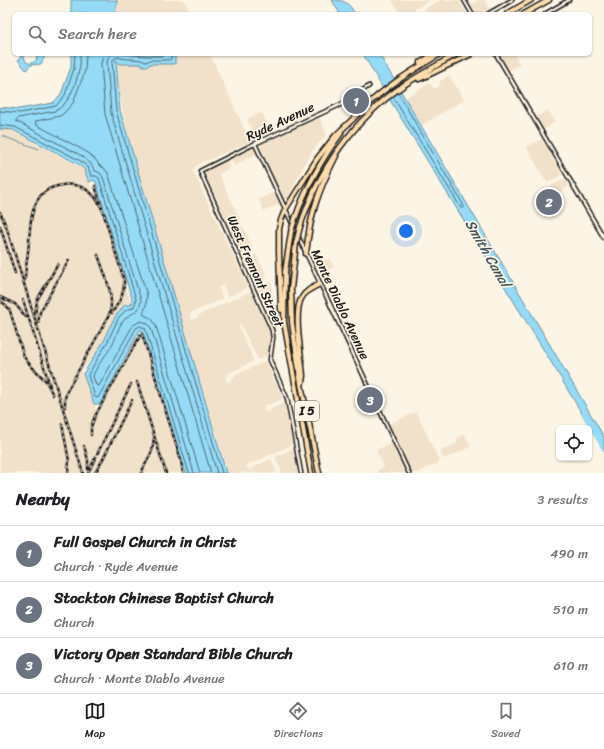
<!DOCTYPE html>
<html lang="en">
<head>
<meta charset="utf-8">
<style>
	:root { --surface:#fff; --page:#f2f2f2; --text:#202124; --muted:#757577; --line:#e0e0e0; --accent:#1c1c1c }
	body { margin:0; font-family:Sriracha,sans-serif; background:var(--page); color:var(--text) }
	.controls { position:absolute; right:12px; bottom:12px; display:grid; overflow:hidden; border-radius:6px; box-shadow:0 1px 3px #0004 }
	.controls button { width:36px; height:36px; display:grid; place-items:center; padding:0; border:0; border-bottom:1px solid var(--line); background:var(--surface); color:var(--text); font:20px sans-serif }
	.you { position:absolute; left:406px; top:231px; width:14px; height:14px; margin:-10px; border:3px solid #fff; border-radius:50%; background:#1a73e8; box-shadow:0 0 0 6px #1a73e833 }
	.badge { display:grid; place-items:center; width:26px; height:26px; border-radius:50%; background:var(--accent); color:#fff; font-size:13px; font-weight:700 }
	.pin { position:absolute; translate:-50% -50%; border:2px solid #fff; box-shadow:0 1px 4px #0006 }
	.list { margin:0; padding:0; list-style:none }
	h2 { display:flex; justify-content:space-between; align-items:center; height:52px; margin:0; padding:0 16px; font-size:17px }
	h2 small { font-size:13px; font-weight:400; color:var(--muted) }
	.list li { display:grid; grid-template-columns:26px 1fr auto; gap:12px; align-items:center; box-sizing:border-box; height:56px; padding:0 16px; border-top:1px solid var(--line) }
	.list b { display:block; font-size:15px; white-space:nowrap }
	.list p { margin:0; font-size:13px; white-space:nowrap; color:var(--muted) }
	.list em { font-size:13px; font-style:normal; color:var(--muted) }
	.icon { flex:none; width:22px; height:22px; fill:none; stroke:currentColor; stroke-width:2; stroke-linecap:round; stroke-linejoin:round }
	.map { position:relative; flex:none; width:604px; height:473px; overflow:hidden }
	.search { position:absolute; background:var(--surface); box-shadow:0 1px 3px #0004; left:12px; right:12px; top:12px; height:44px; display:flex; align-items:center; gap:10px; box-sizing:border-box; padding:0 14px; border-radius:6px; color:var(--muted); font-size:15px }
	.sheet { height:220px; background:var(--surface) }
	nav { display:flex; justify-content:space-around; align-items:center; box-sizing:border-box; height:56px; border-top:1px solid var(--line); background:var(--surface); font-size:11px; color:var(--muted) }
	nav a { display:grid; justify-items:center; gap:2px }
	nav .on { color:var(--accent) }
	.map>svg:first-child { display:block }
	.built { fill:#f2e1ca }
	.water { fill:#95dbf7; stroke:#658f9f }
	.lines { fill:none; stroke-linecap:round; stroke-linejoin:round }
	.shore { stroke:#4c6874; stroke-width:1 }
	.stream { stroke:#658f9f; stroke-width:1 }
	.canal { stroke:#95dbf7; stroke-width:2 }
	.tertiary-casing { stroke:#1c1c1c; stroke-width:5.5 }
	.motorway-casing { stroke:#1c1c1c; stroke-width:7 }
	.tertiary { stroke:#fcf5e5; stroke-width:2.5 }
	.motorway { stroke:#fddcac; stroke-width:4 }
	.rail-casing { stroke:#1c1c1c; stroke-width:2.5 }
	.rail { stroke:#fcf5e5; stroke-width:1; stroke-dasharray:3; stroke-linecap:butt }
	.motorway-bridge-casing { stroke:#1c1c1c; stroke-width:7; stroke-linecap:butt }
	.motorway-bridge { stroke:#fddcac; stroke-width:4 }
	.labels { text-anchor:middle; stroke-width:3.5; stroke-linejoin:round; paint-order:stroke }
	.shield { fill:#fcf5e5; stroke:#5f5d58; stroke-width:1 }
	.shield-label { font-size:12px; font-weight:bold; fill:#1c1c1c }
	.street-label { font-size:13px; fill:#1c1c1c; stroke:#fcf5e5 }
	.water-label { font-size:14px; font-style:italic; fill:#40555e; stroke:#fcf5e5 }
</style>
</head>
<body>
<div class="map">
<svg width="604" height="473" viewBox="0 0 604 473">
	<rect width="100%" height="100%" fill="#fcf5e5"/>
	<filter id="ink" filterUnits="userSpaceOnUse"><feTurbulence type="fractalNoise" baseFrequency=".025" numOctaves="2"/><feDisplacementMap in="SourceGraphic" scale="8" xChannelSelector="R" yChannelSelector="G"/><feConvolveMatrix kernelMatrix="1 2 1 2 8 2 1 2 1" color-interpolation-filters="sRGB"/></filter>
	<g filter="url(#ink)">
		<path class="built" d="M117 0H185L191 14H115Z
			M392 0H430L406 14H400Z
			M440 0H459L467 14H427L424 9Z
			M479 0H484L490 9 481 14H476L470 5Z
			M116 54H210L250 141V142L201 163 196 166 193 171 248 287 228 297 223 285 218 287 223 299 196 311 191 312 190 317 192 319H195L199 315 251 291 271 334 268 355 259 360 257 358 240 323 238 325 254 361 227 374 225 379 227 381 230 382 235 375 266 361 283 398 271 404 265 405 263 409 266 412H268L273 408 285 403 292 442 290 446 255 462 249 463 246 466 247 468 251 471 254 467 271 459 277 473H228L136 174 119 93Z
			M499 54H514L520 64 508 71Z
			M449 75 464 100 422 125 405 98 430 83 433 88H437L439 86 440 81Z
			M548 110 555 122 543 130 536 117Z
			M262 112 271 133 256 140 247 119Z
			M319 116 327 134 318 144 306 161 287 200H284L268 166 269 165 260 147V145Z
			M0 126 11 130 84 169 109 233 131 303 82 371 98 415 140 332 185 473H0Z
			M542 139 562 175 547 183 526 147Z
			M253 147 256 154 234 166 230 157Z
			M226 159 230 168 219 174 241 222 229 228 203 170Z
			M563 179 566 180 569 186 556 194 551 186Z
			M274 192 280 204 264 211 259 199Z
			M243 226 254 251 242 256 231 231Z
			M256 254 266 274V279L256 284 243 260Z
			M330 259 334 267 319 274 314 263 315 260Z
			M271 281 272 313 273 321 258 288Z
			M416 412 440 462 416 473H411L389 424Z
			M465 434 471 447 444 459 440 451 458 443 456 439Z
			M392 443 406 473H378L377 470 384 467 376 450Z
			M292 449 294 451 298 473H282L275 457Z"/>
		<path class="water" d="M71 0H117L115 14H71Z
			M332 0C345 0 349 3 355 14H340Z
			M20 54H23L26 62C31 65 34 62 37 59L36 54H46L41 64 31 65 26 70 18 60 21 57Z
			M71 54H175V64H150L148 66H143L142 64H120L116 60 120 110 226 472 228 473H186L142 330H140L100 404H94L83 374 105 339 107 332 116 315 120 311 125 304 129 306 132 303V299L95 180 89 182 84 169 78 164 13 130 0 129V107L19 109 53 103 61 94 71 67Z
			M363 54H379L604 437V451L559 375 382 87Z"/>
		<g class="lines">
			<path class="shore" d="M80 54C80 59 81 65 79 70 76 84 69 105 55 111L18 118 16 121 82 156 91 164 94 170 100 173 103 177 141 300C140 314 132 311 124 320 118 326 117 336 113 343 108 354 97 364 93 376L96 385 99 386 133 325 141 321 147 323 151 328 194 473
				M86 54 85 71 73 103 64 113 60 116 36 121 35 124 85 151 96 160 99 165 104 168 108 173 147 295 146 305 143 314 152 319 156 326 200 473
				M104 54 101 63 105 114 211 473
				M112 54 108 58 107 62 111 113 217 473
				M123 54 146 56H164L166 54
				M171 54V59L169 60H150L146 62C137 57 127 61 118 57L114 59 112 62 116 111 222 473
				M393 97 461 208H464V206L398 93
				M0 111 20 113 56 106 65 95 74 69 75 54
				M0 125 15 127 79 160 88 167 91 176H96L99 178 136 299 135 304 133 308 126 310 119 317 111 334 108 341 88 375 95 397 98 398 136 328 140 326 145 328 189 473"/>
			<path class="stream" d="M2 136 39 149"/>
			<path class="canal" d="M583 414 604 451"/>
			<defs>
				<path id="tertiary" d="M464 0 472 14
					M488 14 512 0
					M545 14 569 0
					M496 54 604 238
					M255 144 409 473
					M301 473 287 398 270 360 273 337 272 330 200 171 252 145 344 103 369 86"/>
				<path id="motorway" d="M507 14 531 0
					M524 14 549 0
					M420 63 434 54
					M419 79 426 76 471 54
					M352 120C377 92 408 73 440 54
					M295 219C306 187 321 160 341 133
					M300 227C318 170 354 119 404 85 421 74 439 64 457 54
					M291 232 285 272 284 322 311 473
					M296 243 291 289 292 323 301 384 319 473
					M306 254C310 214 318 191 336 156
					M281 310 279 252V229L281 220 285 210 317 159 336 135 353 119
					M302 382 303 376C302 359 293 314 301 299 305 291 312 288 320 284"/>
			</defs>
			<use href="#tertiary" class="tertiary-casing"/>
			<use href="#motorway" class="motorway-casing"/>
			<use href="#tertiary" class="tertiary"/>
			<use href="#motorway" class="motorway"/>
			<defs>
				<path id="rail" d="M95 186 124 280C125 294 119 302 112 313
					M0 212 6 226 83 473
					M0 226 15 273
					M25 280C25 270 27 261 28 252 30 238 29 216 36 203 45 183 75 179 91 193 98 199 102 208 105 217
					M0 297 15 304 26 317
					M23 300 50 386
					M0 301 6 305 10 311 24 357 31 366 46 381 53 395
					M35 315 37 300 58 264
					M38 323 40 312 69 260
					M142 334 181 461 183 473
					M137 382 166 473
					M65 407V398L67 391 108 317C117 299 104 273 98 255
					M62 424 69 461 68 473
					M91 435V427L95 416 140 336
					M84 446 88 460V469
					M88 473 131 384
					M95 473 102 461 132 400
					M141 473 152 451 154 438"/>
			</defs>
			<use href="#rail" class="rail-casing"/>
			<use href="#rail" class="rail"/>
			<defs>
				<path id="motorway-bridge" d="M291 232 295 219
					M296 243 300 227"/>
			</defs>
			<use href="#motorway-bridge" class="motorway-bridge-casing"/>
			<use href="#motorway-bridge" class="motorway-bridge"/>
		</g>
	</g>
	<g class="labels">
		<rect class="shield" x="295" y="401" width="24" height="20" rx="3"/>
		<g class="shield-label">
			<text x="307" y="415">I 5</text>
		</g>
		<g class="street-label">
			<text transform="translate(280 121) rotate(-25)" y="5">Ryde Avenue</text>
			<text transform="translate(256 271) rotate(66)" y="5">West Fremont Street</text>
			<text transform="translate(341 304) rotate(65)" y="5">Monte Diablo Avenue</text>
		</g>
		<g class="water-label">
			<text transform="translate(488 253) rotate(60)" y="5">Smith Canal</text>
		</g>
	</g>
</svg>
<div class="controls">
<button><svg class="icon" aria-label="locate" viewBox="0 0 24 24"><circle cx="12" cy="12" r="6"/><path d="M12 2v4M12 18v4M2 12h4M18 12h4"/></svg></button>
</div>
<div class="you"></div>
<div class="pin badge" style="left:356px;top:101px;background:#6b7280">1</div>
<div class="pin badge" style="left:549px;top:202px;background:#6b7280">2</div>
<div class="pin badge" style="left:370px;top:400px;background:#6b7280">3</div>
<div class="search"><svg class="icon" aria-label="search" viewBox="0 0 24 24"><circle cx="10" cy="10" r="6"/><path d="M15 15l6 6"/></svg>Search here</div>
</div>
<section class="sheet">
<h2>Nearby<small>3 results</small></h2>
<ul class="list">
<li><span class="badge" style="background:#6b7280">1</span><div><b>Full Gospel Church in Christ</b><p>Church · Ryde Avenue</p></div><em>490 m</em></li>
<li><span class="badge" style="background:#6b7280">2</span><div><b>Stockton Chinese Baptist Church</b><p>Church</p></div><em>510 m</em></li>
<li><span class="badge" style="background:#6b7280">3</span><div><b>Victory Open Standard Bible Church</b><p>Church · Monte Diablo Avenue</p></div><em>610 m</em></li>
</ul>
</section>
<nav>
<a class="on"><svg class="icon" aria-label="map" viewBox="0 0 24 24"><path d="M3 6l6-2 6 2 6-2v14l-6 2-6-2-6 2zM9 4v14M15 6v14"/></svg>Map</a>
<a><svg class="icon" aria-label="directions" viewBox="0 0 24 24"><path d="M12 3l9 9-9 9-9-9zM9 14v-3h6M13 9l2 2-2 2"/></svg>Directions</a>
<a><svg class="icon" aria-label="saved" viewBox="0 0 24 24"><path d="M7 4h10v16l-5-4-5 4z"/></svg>Saved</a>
</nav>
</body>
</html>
